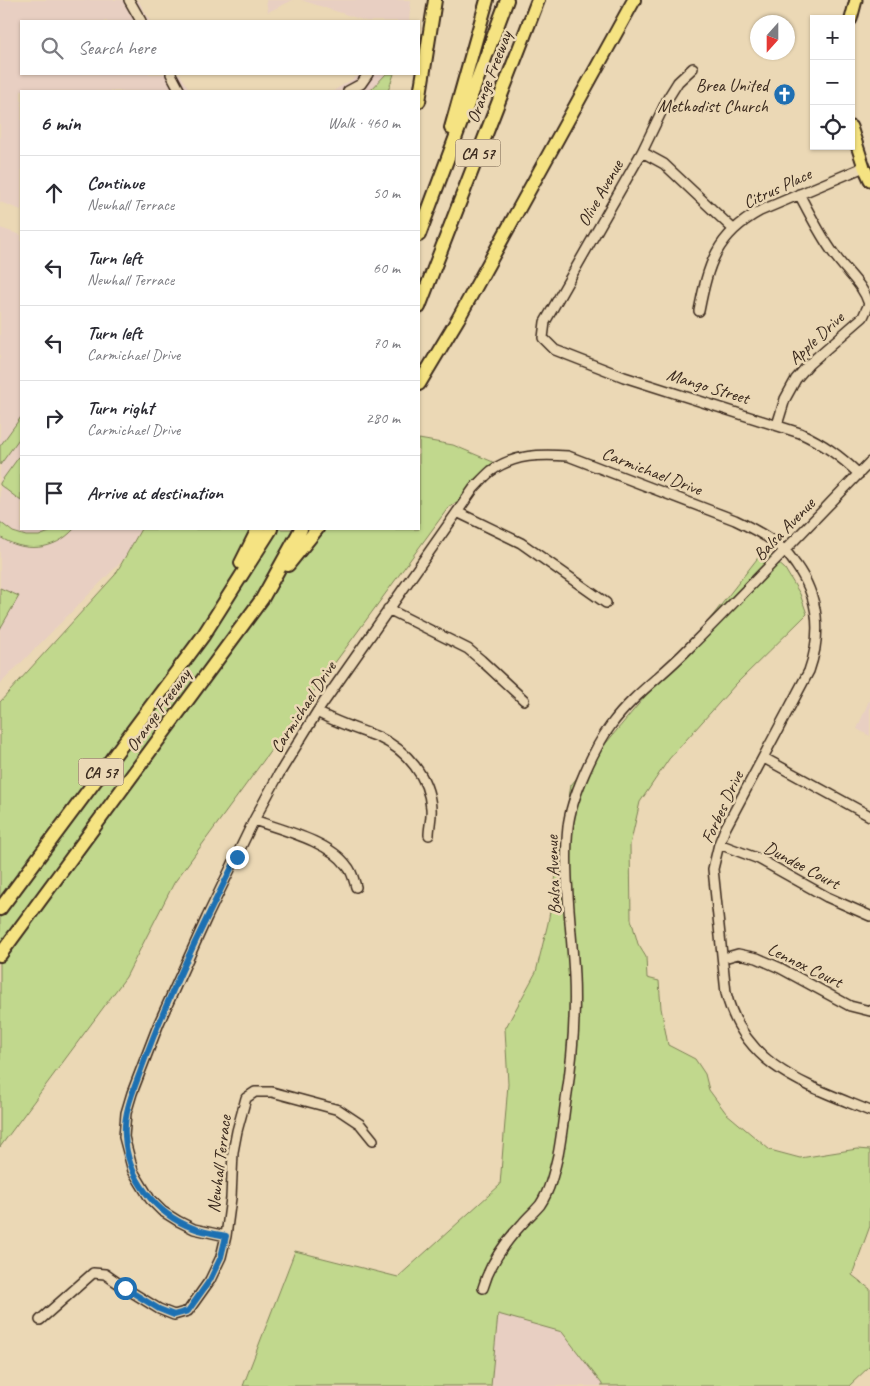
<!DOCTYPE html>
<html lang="en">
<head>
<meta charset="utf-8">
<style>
	:root { --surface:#fff; --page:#f2f2f3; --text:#2b2b33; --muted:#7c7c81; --line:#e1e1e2 }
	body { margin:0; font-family:Caveat,sans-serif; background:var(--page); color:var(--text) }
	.controls { position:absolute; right:15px; top:15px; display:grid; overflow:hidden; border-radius:0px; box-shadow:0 1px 4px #0004 }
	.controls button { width:45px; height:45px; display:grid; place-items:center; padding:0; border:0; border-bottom:1px solid var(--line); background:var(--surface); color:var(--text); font:25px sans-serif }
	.compass { position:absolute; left:750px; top:15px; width:45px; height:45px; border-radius:50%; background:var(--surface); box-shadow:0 1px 4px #0004; rotate:201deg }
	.stop { position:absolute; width:15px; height:15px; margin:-11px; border:4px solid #1f6fb2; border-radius:50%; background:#fff }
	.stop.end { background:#1f6fb2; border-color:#fff; box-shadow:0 1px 5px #0008 }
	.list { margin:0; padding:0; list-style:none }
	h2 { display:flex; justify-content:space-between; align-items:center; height:65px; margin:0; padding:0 20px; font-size:21px }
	h2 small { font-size:16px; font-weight:400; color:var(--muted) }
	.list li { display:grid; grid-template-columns:32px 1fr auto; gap:15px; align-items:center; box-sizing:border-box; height:75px; padding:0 20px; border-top:1px solid var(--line) }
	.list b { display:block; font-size:19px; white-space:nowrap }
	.list p { margin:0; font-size:16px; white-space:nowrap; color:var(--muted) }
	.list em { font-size:16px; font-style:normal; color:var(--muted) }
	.icon { flex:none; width:28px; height:28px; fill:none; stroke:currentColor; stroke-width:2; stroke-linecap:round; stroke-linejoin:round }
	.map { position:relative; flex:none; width:870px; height:1386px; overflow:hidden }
	.search { position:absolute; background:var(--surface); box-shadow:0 1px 4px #0004; left:20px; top:20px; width:400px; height:55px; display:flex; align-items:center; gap:12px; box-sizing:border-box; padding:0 18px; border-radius:0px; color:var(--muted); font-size:19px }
	.panel { position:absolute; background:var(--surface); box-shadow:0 1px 4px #0004; left:20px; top:90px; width:400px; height:440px; border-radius:0px }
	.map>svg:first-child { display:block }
	.built { fill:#e8cfc2 }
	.green { fill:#c1d88d; stroke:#7e8156 }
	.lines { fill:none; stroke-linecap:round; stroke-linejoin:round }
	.minor-casing { stroke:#3b2a1e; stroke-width:12 }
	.major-casing { stroke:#3b2a1e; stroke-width:15 }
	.highway-casing { stroke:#3b2a1e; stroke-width:16 }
	.minor { stroke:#ebd8b5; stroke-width:9 }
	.major { stroke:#f5e382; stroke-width:11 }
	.highway { stroke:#f5e382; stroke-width:12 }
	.route { stroke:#1f6fb2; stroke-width:6 }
	.labels { text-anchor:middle; stroke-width:5; stroke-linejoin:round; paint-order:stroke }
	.shield { fill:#ebd8b5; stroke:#705e4b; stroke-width:1 }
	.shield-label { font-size:16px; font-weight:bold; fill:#3b2a1e }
	.street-label { font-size:18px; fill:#3b2a1e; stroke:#ebd8b5 }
	.poi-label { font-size:18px; fill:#3b2a1e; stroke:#ebd8b5; text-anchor:end }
</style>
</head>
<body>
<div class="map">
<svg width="870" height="1386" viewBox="0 0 870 1386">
	<rect width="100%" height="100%" fill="#ebd8b5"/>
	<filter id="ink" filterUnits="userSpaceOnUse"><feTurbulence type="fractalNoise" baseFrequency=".02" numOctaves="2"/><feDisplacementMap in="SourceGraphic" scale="10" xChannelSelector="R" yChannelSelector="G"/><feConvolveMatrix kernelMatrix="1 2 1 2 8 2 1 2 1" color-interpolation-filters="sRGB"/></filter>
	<g filter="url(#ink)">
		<path class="built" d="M0 0H138L150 21H21V74H180L190 91H21V210L0 202Z
			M266 0H293L268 12Z
			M301 0H411L409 21H366Z
			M361 74H394L388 91H333Z
			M0 228 21 235V529H140L125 558 0 684Z
			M870 698V736L857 729Z
			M441 1278 731 1386H343L391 1302Z"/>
		<path class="green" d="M386 74H394L388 91H370Z
			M21 417V436L0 465V446Z
			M419 439 453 445 505 467 448 508 174 883 126 977 0 1147V702L115 575 141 529H419Z
			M21 454V501L0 485V483Z
			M0 522 13 532 26 536H39L57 529H74C54 551 24 553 0 537Z
			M764 550 785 569 800 594 807 614 736 684 669 759 640 802 630 845 631 919 638 944 646 957 647 978 659 981 661 1008 668 1045 695 1059 705 1074 709 1090 726 1113 770 1150 800 1158 857 1149 870 1150V1226L852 1275 870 1289V1366L849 1386H602V1384L562 1332 498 1314 491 1386H243L295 1251 398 1277 500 1185 508 1084 505 1029 536 972 548 923 571 785 714 614Z
			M0 588 19 596 0 629Z"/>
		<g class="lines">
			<defs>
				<path id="minor" d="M129 0 141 21
					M693 68 678 82 668 98 642 152 545 322 543 338 555 350 624 377 800 433C824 444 840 456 859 474
					M171 74 180 91
					M348 91 361 84 368 74
					M642 152 664 164 733 229
					M699 311C708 265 716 235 760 211L864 167
					M777 425 785 399 796 379 809 364 863 317 869 304C863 284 846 272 834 254 820 235 810 214 799 194
					M457 512 521 543 606 603
					M388 609 468 649 481 660 524 700
					M317 712C337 723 357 729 378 737 407 750 429 777 431 808 432 817 429 827 429 835
					M764 758 870 816
					M254 820C282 830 329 841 347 866 352 871 354 880 356 887
					M719 844 759 859 827 897 870 916
					M724 958 738 954 757 958 780 968 850 1006 870 1011
					M226 1236 194 1229 178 1221 162 1211 150 1199 133 1171 124 1137 126 1113 132 1093 159 1023 207 917 254 820 279 774 317 712 474 488C479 483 485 476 491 471 515 454 541 454 568 456L735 520C752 528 770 537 784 550 789 554 792 560 796 565 819 597 822 634 809 671L725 829 719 844 713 869 726 993C745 1068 807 1085 870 1111
					M483 1288C490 1263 506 1241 523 1223 528 1217 535 1211 540 1205 550 1190 554 1172 558 1155 561 1140 563 1123 565 1107 572 1063 576 1021 574 977 572 929 563 874 568 827 571 798 594 748 611 725 632 696 663 675 687 650 749 588 809 525 870 462
					M40 1320 93 1273 105 1274 125 1288 159 1309 174 1315 188 1311 210 1280 221 1257 226 1236 231 1198 233 1152 237 1131 246 1098 255 1092H272L339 1110 360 1124 373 1140"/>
				<path id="major" d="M851 19 856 0
					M851 127 864 167 870 180"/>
				<path id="highway" d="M419 101 435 0
					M451 128 487 0
					M419 235 507 0
					M419 307 538 0
					M419 384 458 319 634 0
					M241 563 258 529
					M288 565 317 529
					M0 909 203 636 271 529
					M0 955 262 599 301 529"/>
			</defs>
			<use href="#minor" class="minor-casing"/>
			<use href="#major" class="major-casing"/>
			<use href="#highway" class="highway-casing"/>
			<use href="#minor" class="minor"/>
			<use href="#major" class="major"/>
			<use href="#highway" class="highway"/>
		</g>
	</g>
	<g class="lines" filter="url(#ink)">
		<path class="route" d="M125 1288 159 1309 174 1315 188 1311 210 1280 221 1257 226 1236C215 1234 203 1232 193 1228 155 1214 127 1177 125 1136 123 1113 134 1089 142 1067 168 995 203 925 237 857"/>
	</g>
	<defs>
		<symbol id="church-disc" viewBox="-11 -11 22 22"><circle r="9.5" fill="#1f6fb2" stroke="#ebd8b5"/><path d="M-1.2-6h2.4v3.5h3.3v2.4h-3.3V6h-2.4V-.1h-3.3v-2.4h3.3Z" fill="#fff"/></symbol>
	</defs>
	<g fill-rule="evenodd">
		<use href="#church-disc" x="772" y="82" width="25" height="25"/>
	</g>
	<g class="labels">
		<g class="shield">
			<rect x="455.5" y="139.5" width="45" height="27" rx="4"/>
			<rect x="78.5" y="758.5" width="45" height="27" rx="4"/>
		</g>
		<g class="shield-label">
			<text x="478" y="159">CA 57</text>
			<text x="101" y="778">CA 57</text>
		</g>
		<g class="street-label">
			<text transform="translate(489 77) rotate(-69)" y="6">Orange Freeway</text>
			<text transform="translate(777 188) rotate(-25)" y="6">Citrus Place</text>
			<text transform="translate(600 193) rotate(-60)" y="6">Olive Avenue</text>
			<text transform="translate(816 338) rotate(-43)" y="6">Apple Drive</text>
			<text transform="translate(708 386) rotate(17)" y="6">Mango Street</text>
			<text transform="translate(652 471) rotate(21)" y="6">Carmichael Drive</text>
			<text transform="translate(784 529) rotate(-46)" y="6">Balsa Avenue</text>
			<text transform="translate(303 707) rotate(-57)" y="6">Carmichael Drive</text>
			<text transform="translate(158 710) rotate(-54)" y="6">Orange Freeway</text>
			<text transform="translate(722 807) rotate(-65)" y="6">Forbes Drive</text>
			<text transform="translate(802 865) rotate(28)" y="6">Dundee Court</text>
			<text transform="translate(553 875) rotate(-92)" y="6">Balsa Avenue</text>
			<text transform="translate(805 965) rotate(26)" y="6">Lennox Court</text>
			<text transform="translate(219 1164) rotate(-83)" y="6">Newhall Terrace</text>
		</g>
		<g class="poi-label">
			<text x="768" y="91">Brea United<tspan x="768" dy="21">Methodist Church</tspan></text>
		</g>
	</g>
</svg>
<div class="controls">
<button>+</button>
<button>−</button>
<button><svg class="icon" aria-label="locate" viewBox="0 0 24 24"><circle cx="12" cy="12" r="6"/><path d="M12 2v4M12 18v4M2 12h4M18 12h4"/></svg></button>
</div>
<svg class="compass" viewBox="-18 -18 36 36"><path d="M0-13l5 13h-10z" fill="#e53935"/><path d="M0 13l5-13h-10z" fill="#7c7c81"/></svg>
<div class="stop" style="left:125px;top:1288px"></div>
<div class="stop end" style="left:237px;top:857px"></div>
<div class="search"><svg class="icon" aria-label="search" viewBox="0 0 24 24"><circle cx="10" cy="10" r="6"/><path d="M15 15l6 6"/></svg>Search here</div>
<section class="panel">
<h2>6 min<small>Walk · 460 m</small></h2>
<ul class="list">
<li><svg class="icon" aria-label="ahead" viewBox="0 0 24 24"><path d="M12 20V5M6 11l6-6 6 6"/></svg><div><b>Continue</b><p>Newhall Terrace</p></div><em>50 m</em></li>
<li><svg class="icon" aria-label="left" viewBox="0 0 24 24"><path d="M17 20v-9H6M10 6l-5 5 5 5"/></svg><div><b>Turn left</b><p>Newhall Terrace</p></div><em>60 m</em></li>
<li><svg class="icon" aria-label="left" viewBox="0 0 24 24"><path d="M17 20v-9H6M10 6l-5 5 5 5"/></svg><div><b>Turn left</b><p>Carmichael Drive</p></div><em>70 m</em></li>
<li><svg class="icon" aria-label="right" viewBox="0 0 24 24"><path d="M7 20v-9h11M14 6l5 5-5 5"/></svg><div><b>Turn right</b><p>Carmichael Drive</p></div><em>280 m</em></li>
<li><svg class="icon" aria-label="arrive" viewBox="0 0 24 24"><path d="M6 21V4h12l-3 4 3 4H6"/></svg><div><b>Arrive at destination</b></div></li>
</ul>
</section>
</div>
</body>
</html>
